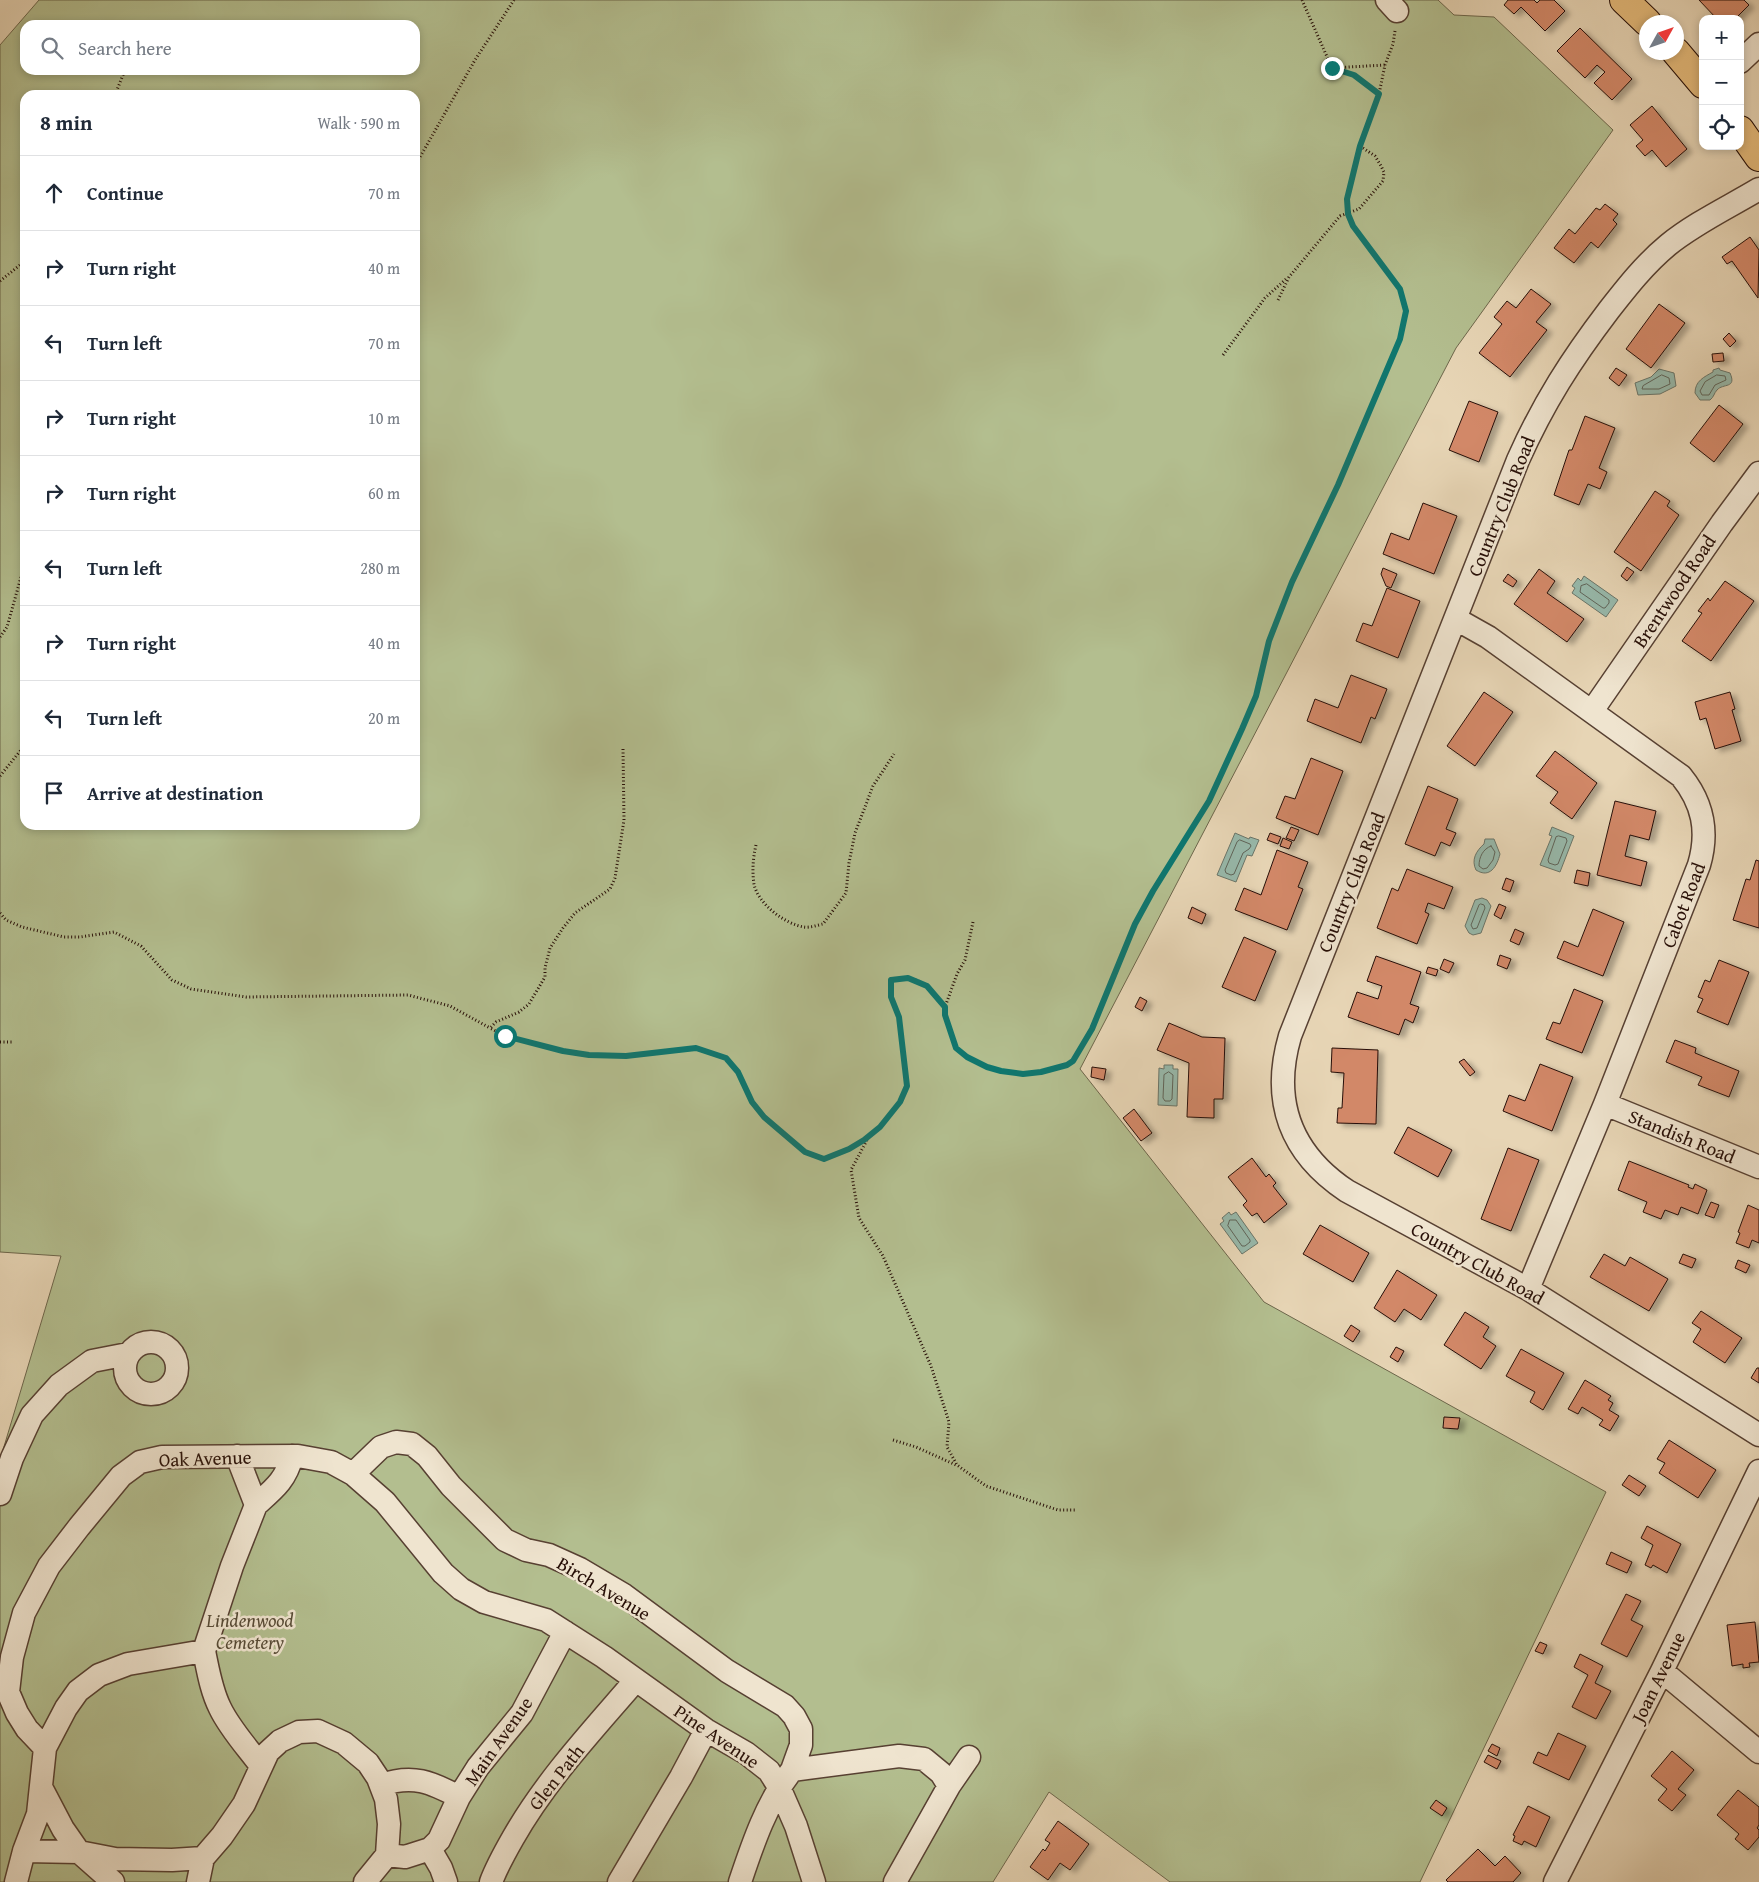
<!DOCTYPE html>
<html lang="en">
<head>
<meta charset="utf-8">
<style>
	:root { --surface:#fff; --page:#f6f6f7; --text:#1f2937; --muted:#747a83; --line:#e0e1e3 }
	body { margin:0; font-family:"Gentium Book Plus",serif; background:var(--page); color:var(--text) }
	.controls { position:absolute; right:15px; top:15px; display:grid; overflow:hidden; border-radius:10px; box-shadow:0 2px 8px #0003 }
	.controls button { width:45px; height:45px; display:grid; place-items:center; padding:0; border:0; border-bottom:1px solid var(--line); background:var(--surface); color:var(--text); font:25px sans-serif }
	.compass { position:absolute; left:1639px; top:15px; width:45px; height:45px; border-radius:50%; background:var(--surface); box-shadow:0 2px 8px #0003; rotate:50deg }
	.stop { position:absolute; width:15px; height:15px; margin:-11px; border:4px solid #0f766e; border-radius:50%; background:#fff }
	.stop.end { background:#0f766e; border-color:#fff; box-shadow:0 1px 5px #0008 }
	.list { margin:0; padding:0; list-style:none }
	h2 { display:flex; justify-content:space-between; align-items:center; height:65px; margin:0; padding:0 20px; font-size:21px }
	h2 small { font-size:16px; font-weight:400; color:var(--muted) }
	.list li { display:grid; grid-template-columns:32px 1fr auto; gap:15px; align-items:center; box-sizing:border-box; height:75px; padding:0 20px; border-top:1px solid var(--line) }
	.list b { display:block; font-size:19px; white-space:nowrap }
	.list em { font-size:16px; font-style:normal; color:var(--muted) }
	.icon { flex:none; width:28px; height:28px; fill:none; stroke:currentColor; stroke-width:2; stroke-linecap:round; stroke-linejoin:round }
	.map { position:relative; flex:none; width:1759px; height:1882px; overflow:hidden }
	.search { position:absolute; background:var(--surface); box-shadow:0 2px 8px #0003; left:20px; top:20px; width:400px; height:55px; display:flex; align-items:center; gap:12px; box-sizing:border-box; padding:0 18px; border-radius:15px; color:var(--muted); font-size:19px }
	.panel { position:absolute; background:var(--surface); box-shadow:0 2px 8px #0003; left:20px; top:90px; width:400px; height:740px; border-radius:15px }
	.map>svg:first-child { display:block }
	.green { fill:#b3be8f; stroke:#6d664b; fill-rule:evenodd }
	.water { fill:#97b9ab; stroke:#6a7569 }
	.lines { fill:none; stroke-linecap:round; stroke-linejoin:round }
	.shore { stroke:#5f6459; stroke-width:1 }
	.building { fill:#d28868; stroke:#270f07; filter:url(#shadow) }
	.minor-casing { stroke:#574032; stroke-width:25 }
	.major-casing { stroke:#270f07; stroke-width:30 }
	.path { stroke:#270f07; stroke-width:3; stroke-dasharray:1 2.5; stroke-linecap:butt }
	.minor { stroke:#efe4cf; stroke-width:22 }
	.major { stroke:#e4ba7a; stroke-width:28 }
	.route { stroke:#0f766e; stroke-width:6 }
	.labels { text-anchor:middle; stroke-width:5; stroke-linejoin:round; paint-order:stroke }
	.street-label { font-size:19px; fill:#270f07; stroke:#efe4cf }
	.park-label { font-size:19px; font-style:italic; fill:#584c37; stroke:#efe4cf }
</style>
</head>
<body>
<div class="map">
<svg width="1759" height="1882" viewBox="0 0 1759 1882">
	<defs>
		<filter id="shadow"><feDropShadow dx="5.5" dy="3" stdDeviation="2.5" flood-color="#0004"/></filter>
	</defs>
	<rect width="100%" height="100%" fill="#e7d5b5"/>
	<filter id="stains"><feTurbulence type="fractalNoise" baseFrequency=".004" numOctaves="4"/><feColorMatrix values="0 0 0 0 .2 0 0 0 0 .09 0 0 0 0 .02 0 0 0 .5 -.17"/></filter>
	<radialGradient id="worn" r=".72"><stop offset=".6" stop-color="#630" stop-opacity="0"/><stop offset="1" stop-color="#630" stop-opacity=".3"/></radialGradient>
	<path class="green" d="M39 0H1438L1454 15 1494 17 1613 130 1456 348 1080 1069 1264 1302 1606 1492 1420 1882H1170L1049 1792 993 1882H0V1460L61 1256 0 1252V45ZM25 25H415V70H25ZM25 95H415V825H25Z"/>
	<path class="water" d="M1719 368 1720 370 1730 373C1737 389 1723 383 1717 390 1714 393 1714 397 1710 400H1700L1695 393C1695 381 1704 377 1713 372V370Z
		M1659 369 1674 373 1676 386 1660 394 1638 395 1635 383 1651 377Z
		M1584 576 1618 600 1606 617 1572 593 1575 588 1572 586 1578 578 1581 581Z
		M1552 827 1574 836 1560 872 1540 865 1552 836 1549 835Z
		M1235 833 1249 839 1250 837 1259 840 1252 856 1247 855 1236 882 1217 875Z
		M1485 839H1494L1500 854C1497 866 1490 879 1476 870 1471 860 1476 851 1484 844Z
		M1482 898 1487 900 1491 906 1481 933 1473 935 1469 933 1465 926 1475 900Z
		M1164 1065H1173V1069H1178L1177 1106 1158 1105 1159 1068 1164 1069Z
		M1229 1212 1231 1215 1236 1212 1258 1243 1242 1254 1220 1224 1224 1221 1222 1218Z"/>
	<g class="lines">
		<path class="shore" d="M1662 375 1669 378 1670 384 1659 389H1642L1643 386Z
			M1717 375 1725 376 1726 380 1715 385 1709 395H1702L1700 391 1705 382Z
			M1587 584 1609 600V603L1605 608H1603L1580 592 1581 586Z
			M1559 836 1566 838 1567 841 1558 864 1555 865 1549 863 1548 860 1556 837Z
			M1240 840 1250 844 1251 846 1249 849 1243 853 1234 874 1231 875 1226 873 1225 870 1237 842Z
			M1491 846 1495 852 1493 860 1487 868 1483 869 1479 866C1479 857 1483 849 1491 846Z
			M1481 904 1484 905 1485 908 1477 928 1473 929 1471 925 1479 905Z
			M1169 1072 1173 1075 1172 1099 1170 1101H1165L1163 1098 1164 1075Z
			M1230 1220H1236L1250 1240V1242L1245 1246H1242L1228 1226Z"/>
	</g>
	<path class="building" d="M1508 0H1534L1537 3 1540 0H1554L1565 11 1545 31 1521 7 1514 14 1504 5Z
		M1699 0H1744L1749 5 1735 19H1717Z
		M1580 28 1632 79 1612 100 1594 83 1605 72 1597 65 1585 78 1557 51Z
		M1652 106 1687 149 1666 167 1652 150 1645 156 1636 146 1643 140 1630 125Z
		M1605 204 1618 214 1613 220 1617 224 1598 248 1591 242 1574 263 1554 248 1569 229 1575 234 1596 208 1600 210Z
		M1750 237 1759 250 1758 298 1732 261 1727 264 1722 257Z
		M1531 289 1551 304 1536 322 1547 330 1510 377 1479 353 1502 324 1494 317 1507 301 1516 308Z
		M1659 304 1685 323 1651 368 1626 349Z
		M1729 333 1736 341 1730 347 1723 339Z
		M1723 353 1724 361 1713 362 1712 354Z
		M1616 368 1627 375 1619 386 1609 378Z
		M1469 401 1498 412 1479 462 1449 450Z
		M1719 405 1743 424 1714 462 1690 443Z
		M1585 416 1615 428 1599 468 1607 472 1600 489 1588 484 1579 505 1554 495 1569 450H1572Z
		M1655 491 1670 501 1667 506 1679 515 1641 571 1614 552Z
		M1423 503 1457 516 1434 574 1383 554 1391 533 1409 540Z
		M1627 567 1634 572 1627 581 1621 576Z
		M1383 568 1397 574 1391 588 1386 586 1381 574Z
		M1539 569 1555 581 1547 593 1584 619 1567 642 1514 604Z
		M1508 574 1517 581 1513 587 1503 581Z
		M1725 581 1754 601 1711 661 1682 641 1702 613 1698 611 1708 598 1710 601Z
		M1387 588 1420 601 1398 658 1356 641 1363 623 1372 626Z
		M1351 675 1387 689 1375 719 1371 717 1361 743 1307 721 1315 699 1338 708Z
		M1484 692 1513 712 1475 766 1447 746Z
		M1730 692 1735 709 1732 710 1741 741 1715 749 1706 718 1700 720 1695 702Z
		M1555 751 1597 783 1572 819 1550 803 1558 792 1536 776Z
		M1311 758 1343 771 1318 835 1276 818 1285 796 1295 799Z
		M1428 786 1458 799 1446 829 1456 833 1450 846 1441 842 1435 856 1405 844Z
		M1615 801 1656 811 1649 840 1630 835 1625 856 1647 862 1641 886 1597 875Z
		M1291 827 1299 830 1294 841 1286 838Z
		M1270 833 1281 837 1278 844 1267 840Z
		M1283 838 1292 842 1289 849 1280 846Z
		M1277 850 1308 862 1298 887 1303 889 1287 930 1235 910 1244 888 1261 895Z
		M1756 860 1759 861V928L1733 920 1746 879 1750 880Z
		M1407 869 1453 887 1444 909 1428 903 1425 912 1429 914 1417 944 1377 928 1392 888 1398 891Z
		M1577 870 1590 873 1588 886 1574 883Z
		M1506 878 1514 881 1510 892 1502 889Z
		M1499 904 1506 907 1501 919 1494 915Z
		M1192 907 1206 914 1202 924 1188 918Z
		M1593 909 1624 922 1603 976 1557 958 1564 941 1578 947Z
		M1515 929 1524 933 1519 945 1510 941Z
		M1244 937 1276 951 1255 1001 1222 987Z
		M1500 955 1511 959 1507 969 1497 965Z
		M1376 956 1421 972 1410 1004 1419 1007 1413 1023 1405 1019 1399 1035 1348 1017 1357 992 1378 999 1382 986 1367 981Z
		M1444 959 1454 963 1449 973 1440 969Z
		M1719 960 1749 972 1728 1025 1697 1012 1703 999 1698 997 1705 980 1710 982Z
		M1428 967 1438 970 1436 976 1426 973Z
		M1574 989 1603 1001 1582 1053 1546 1039 1553 1022 1560 1024Z
		M1140 997 1147 1001 1142 1011 1135 1007Z
		M1169 1023 1202 1037 1225 1038 1223 1099H1214V1118L1187 1117 1189 1063 1157 1050Z
		M1675 1040 1696 1048 1695 1053 1739 1071 1729 1097 1698 1085 1702 1077 1666 1062Z
		M1332 1048 1378 1050 1376 1124 1337 1123 1338 1108H1342L1344 1073 1331 1072Z
		M1464 1059 1475 1072 1470 1076 1459 1062Z
		M1540 1064 1573 1077 1552 1131 1503 1111 1509 1095 1525 1101Z
		M1092 1067 1106 1069 1104 1080 1091 1077Z
		M1134 1109 1152 1133 1141 1141 1123 1118Z
		M1408 1127 1452 1150 1438 1177 1394 1153Z
		M1508 1148 1539 1160 1511 1231 1481 1219Z
		M1252 1158 1266 1177 1269 1174 1276 1183 1273 1186 1287 1204 1264 1223 1257 1213 1252 1216 1243 1205 1247 1201 1228 1177Z
		M1629 1161 1689 1185 1688 1187 1693 1189 1695 1184 1707 1190 1698 1214 1681 1207 1678 1215 1665 1210 1661 1219 1643 1212 1647 1202 1618 1190Z
		M1711 1202 1719 1205 1714 1218 1705 1215Z
		M1748 1205 1759 1210V1243L1752 1240 1749 1248 1736 1243 1740 1233 1738 1232Z
		M1320 1225 1369 1253 1353 1282 1303 1254Z
		M1604 1254 1625 1266 1630 1257 1668 1279 1649 1311 1590 1277Z
		M1683 1254 1696 1259 1692 1268 1679 1263Z
		M1738 1260 1750 1265 1746 1273 1735 1268Z
		M1397 1270 1437 1295 1421 1320 1404 1309 1395 1322 1374 1308Z
		M1701 1311 1742 1338 1725 1363 1693 1342 1701 1329 1692 1323Z
		M1465 1312 1489 1327 1483 1337 1496 1346 1481 1369 1444 1345Z
		M1351 1325 1360 1331 1353 1342 1344 1336Z
		M1396 1347 1404 1351 1398 1362 1390 1357Z
		M1521 1349 1564 1373 1543 1410 1530 1402 1535 1392 1506 1376Z
		M1757 1368H1759V1383L1751 1378Z
		M1585 1380 1611 1396 1608 1400 1613 1403 1609 1410 1619 1416 1610 1431 1599 1425 1603 1420 1582 1407 1578 1414 1568 1409Z
		M1444 1417 1460 1418 1458 1429 1443 1428Z
		M1669 1440 1716 1470 1698 1498 1659 1473 1665 1463 1657 1459Z
		M1629 1475 1646 1486 1639 1496 1622 1485Z
		M1647 1526 1681 1544 1667 1573 1653 1565 1651 1568 1645 1565 1653 1545 1641 1538Z
		M1611 1552 1632 1562 1627 1573 1606 1564Z
		M1626 1594 1641 1601 1631 1620 1643 1626 1627 1657 1601 1644Z
		M1755 1622 1759 1662 1749 1663 1750 1667 1743 1668V1664L1732 1666 1727 1625Z
		M1540 1642 1547 1645 1543 1654 1535 1651Z
		M1580 1654 1603 1666 1595 1683 1611 1691 1596 1719 1572 1707 1588 1675 1574 1667Z
		M1558 1733 1586 1746 1569 1780 1533 1763 1538 1752 1547 1756Z
		M1492 1744 1500 1748 1497 1756 1488 1751Z
		M1672 1751 1694 1770 1678 1789 1686 1795 1672 1811 1658 1800 1667 1789 1651 1776Z
		M1488 1755 1501 1761 1497 1769 1484 1762Z
		M1738 1790 1759 1807V1825L1757 1828 1759 1830V1837L1748 1850 1735 1839 1739 1834 1717 1815Z
		M1436 1800 1447 1808 1442 1816 1430 1808Z
		M1528 1806 1550 1817 1536 1847 1524 1841 1522 1845 1513 1841 1515 1836 1513 1835Z
		M1058 1821 1089 1844 1070 1870 1060 1863 1048 1880 1030 1867 1043 1849 1045 1851 1050 1843 1045 1840Z
		M1478 1849 1495 1866 1505 1856 1521 1873 1513 1882H1448L1446 1880Z"/>
	<g class="lines">
		<defs>
			<path id="minor" d="M1387 0 1397 11
				M1740 62 1759 44
				M1759 189C1729 207 1695 223 1668 245 1645 264 1627 287 1609 310 1571 360 1544 402 1518 460L1290 1036C1271 1101 1290 1153 1347 1191L1528 1289 1759 1435
				M1456 619 1488 637 1681 776C1703 803 1709 831 1699 865L1605 1104 1528 1289
				M1592 711 1722 523 1759 473
				M1605 1104 1759 1167
				M125 1368a26 26 0 1 1 52 0a26 26 0 1 1-52 0Z
				M353 1474 381 1447 396 1442 412 1444 427 1456 451 1486 505 1540 526 1550 549 1555 580 1569 624 1595 727 1671 785 1706 794 1716 801 1729V1745L792 1770
				M0 1494 12 1458 32 1415 59 1385 92 1361 128 1354
				M256 1505C274 1489 286 1480 292 1456
				M204 1651 232 1566 256 1505 237 1456
				M1662 1671 1759 1752
				M45 1748 27 1729 17 1713 8 1692 12 1657 24 1613 49 1566 79 1527 121 1476 140 1462 162 1457 298 1456 331 1462 353 1474 385 1502 443 1573 461 1589 484 1602 546 1620 604 1657 706 1730 746 1753 769 1771 779 1787 796 1826 814 1882
				M381 1785C413 1774 431 1782 459 1797
				M41 1787 63 1829 79 1852 113 1882
				M430 1849 441 1868 446 1882
				M24 1851 79 1852 115 1859 172 1860 203 1858
				M387 1855 405 1857 430 1849 439 1840 459 1797 478 1767 522 1713 565 1632
				M16 1882 24 1851 38 1814 45 1748 66 1708 78 1691 99 1675 128 1664 204 1651C208 1670 211 1690 220 1708 230 1729 247 1747 261 1766
				M198 1882 203 1858 222 1836 244 1804 268 1752 280 1741 299 1732 318 1731 344 1743 368 1763 378 1778 386 1799 389 1824 387 1855
				M365 1882 387 1855
				M491 1882C497 1866 505 1852 513 1838 546 1780 592 1731 635 1681
				M619 1882 681 1777 706 1730
				M740 1882C753 1843 767 1802 792 1770L899 1756 924 1759 941 1773 949 1786
				M895 1882 949 1786 969 1757
				M1555 1882 1662 1671 1759 1471"/>
			<path id="major" d="M1624 0 1647 22
				M1676 52 1703 84
				M1740 130 1759 157"/>
		</defs>
		<use href="#minor" class="minor-casing"/>
		<use href="#major" class="major-casing"/>
		<path class="path" d="M1302 0 1332 68 1385 65
			M1335 69 1354 75 1379 94
			M115 95 125 70
			M415 166 475 60 514 0
			M0 281 25 261
			M1278 300 1289 277 1340 216 1359 209 1383 181 1384 172 1381 166 1375 156 1360 146
			M1223 355 1265 298 1286 279
			M0 637 7 627 25 563
			M623 749 624 820 615 878 610 889 575 913 563 928 550 948 545 968V977L529 1004 519 1012 496 1022 490 1028 505 1036 563 1051 589 1055 626 1056 696 1049 726 1058 738 1072 753 1102 765 1117 805 1152 824 1159 849 1149 864 1141 880 1127 901 1102 907 1086 899 1017 891 997V979C922 976 926 984 944 1007
			M0 776 25 745
			M756 845C753 858 752 871 754 884 758 904 785 924 804 927 810 928 818 925 823 924L846 893 849 863 855 833 873 786 894 754
			M0 913 6 920 22 927 64 937H80L114 932 141 946 172 980 191 989 246 997 408 995 450 1006 490 1028
			M973 922 965 960 957 974 945 1007V1015L956 1048 967 1057 987 1067 1001 1071 1023 1073 1041 1072 1061 1067 1073 1061 1091 1029 1135 924 1153 891 1209 801 1242 729 1256 696 1269 641 1292 582 1338 485 1400 339 1407 311 1400 289 1353 226 1348 214 1347 199 1360 146 1379 94 1385 65 1393 44 1395 31
			M0 1042H12
			M867 1140 851 1170 859 1218 883 1256 931 1366 949 1422 947 1447 957 1465 986 1486 1058 1510H1075
			M893 1440 916 1447 956 1465"/>
		<use href="#minor" class="minor"/>
		<use href="#major" class="major"/>
	</g>
	<g class="lines">
		<path class="route" d="M505 1036 563 1051 589 1055 626 1056 696 1048 726 1058 738 1072 752 1102 764 1117 805 1152 824 1159 849 1149 864 1140 880 1127 900 1102 907 1086 899 1017 891 997V980L908 978 927 986 945 1007V1015L956 1048 967 1057 987 1067 1001 1071 1023 1074 1041 1072 1067 1065 1073 1061 1092 1029 1135 924 1153 891 1209 801 1242 729 1256 696 1269 641 1292 582 1338 485 1400 339 1406 311 1400 289 1353 226 1348 214 1347 199 1360 146 1379 94 1354 75 1332 68"/>
	</g>
	<g class="labels">
		<g class="street-label">
			<text transform="translate(1501 506) rotate(-68)" y="7">Country Club Road</text>
			<text transform="translate(1674 591) rotate(-56)" y="7">Brentwood Road</text>
			<text transform="translate(1351 882) rotate(-68)" y="7">Country Club Road</text>
			<text transform="translate(1683 905) rotate(-69)" y="7">Cabot Road</text>
			<text transform="translate(1682 1136) rotate(22)" y="7">Standish Road</text>
			<text transform="translate(1478 1263) rotate(29)" y="7">Country Club Road</text>
			<text transform="translate(205 1458) rotate(-2)" y="7">Oak Avenue</text>
			<text transform="translate(604 1588) rotate(31)" y="7">Birch Avenue</text>
			<text transform="translate(1658 1677) rotate(-64)" y="7">Joan Avenue</text>
			<text transform="translate(717 1736) rotate(34)" y="7">Pine Avenue</text>
			<text transform="translate(498 1741) rotate(-55)" y="7">Main Avenue</text>
			<text transform="translate(556 1777) rotate(-52)" y="7">Glen Path</text>
		</g>
		<g class="park-label">
			<text x="250" y="1627">Lindenwood<tspan x="250" dy="22">Cemetery</tspan></text>
		</g>
	</g>
	<rect width="100%" height="100%" filter="url(#stains)"/>
	<rect width="100%" height="100%" fill="url(#worn)"/>
</svg>
<div class="controls">
<button>+</button>
<button>−</button>
<button><svg class="icon" aria-label="locate" viewBox="0 0 24 24"><circle cx="12" cy="12" r="6"/><path d="M12 2v4M12 18v4M2 12h4M18 12h4"/></svg></button>
</div>
<svg class="compass" viewBox="-18 -18 36 36"><path d="M0-13l5 13h-10z" fill="#e53935"/><path d="M0 13l5-13h-10z" fill="#747a83"/></svg>
<div class="stop" style="left:505px;top:1036px"></div>
<div class="stop end" style="left:1332px;top:68px"></div>
<div class="search"><svg class="icon" aria-label="search" viewBox="0 0 24 24"><circle cx="10" cy="10" r="6"/><path d="M15 15l6 6"/></svg>Search here</div>
<section class="panel">
<h2>8 min<small>Walk · 590 m</small></h2>
<ul class="list">
<li><svg class="icon" aria-label="ahead" viewBox="0 0 24 24"><path d="M12 20V5M6 11l6-6 6 6"/></svg><div><b>Continue</b></div><em>70 m</em></li>
<li><svg class="icon" aria-label="right" viewBox="0 0 24 24"><path d="M7 20v-9h11M14 6l5 5-5 5"/></svg><div><b>Turn right</b></div><em>40 m</em></li>
<li><svg class="icon" aria-label="left" viewBox="0 0 24 24"><path d="M17 20v-9H6M10 6l-5 5 5 5"/></svg><div><b>Turn left</b></div><em>70 m</em></li>
<li><svg class="icon" aria-label="right" viewBox="0 0 24 24"><path d="M7 20v-9h11M14 6l5 5-5 5"/></svg><div><b>Turn right</b></div><em>10 m</em></li>
<li><svg class="icon" aria-label="right" viewBox="0 0 24 24"><path d="M7 20v-9h11M14 6l5 5-5 5"/></svg><div><b>Turn right</b></div><em>60 m</em></li>
<li><svg class="icon" aria-label="left" viewBox="0 0 24 24"><path d="M17 20v-9H6M10 6l-5 5 5 5"/></svg><div><b>Turn left</b></div><em>280 m</em></li>
<li><svg class="icon" aria-label="right" viewBox="0 0 24 24"><path d="M7 20v-9h11M14 6l5 5-5 5"/></svg><div><b>Turn right</b></div><em>40 m</em></li>
<li><svg class="icon" aria-label="left" viewBox="0 0 24 24"><path d="M17 20v-9H6M10 6l-5 5 5 5"/></svg><div><b>Turn left</b></div><em>20 m</em></li>
<li><svg class="icon" aria-label="arrive" viewBox="0 0 24 24"><path d="M6 21V4h12l-3 4 3 4H6"/></svg><div><b>Arrive at destination</b></div></li>
</ul>
</section>
</div>
</body>
</html>
